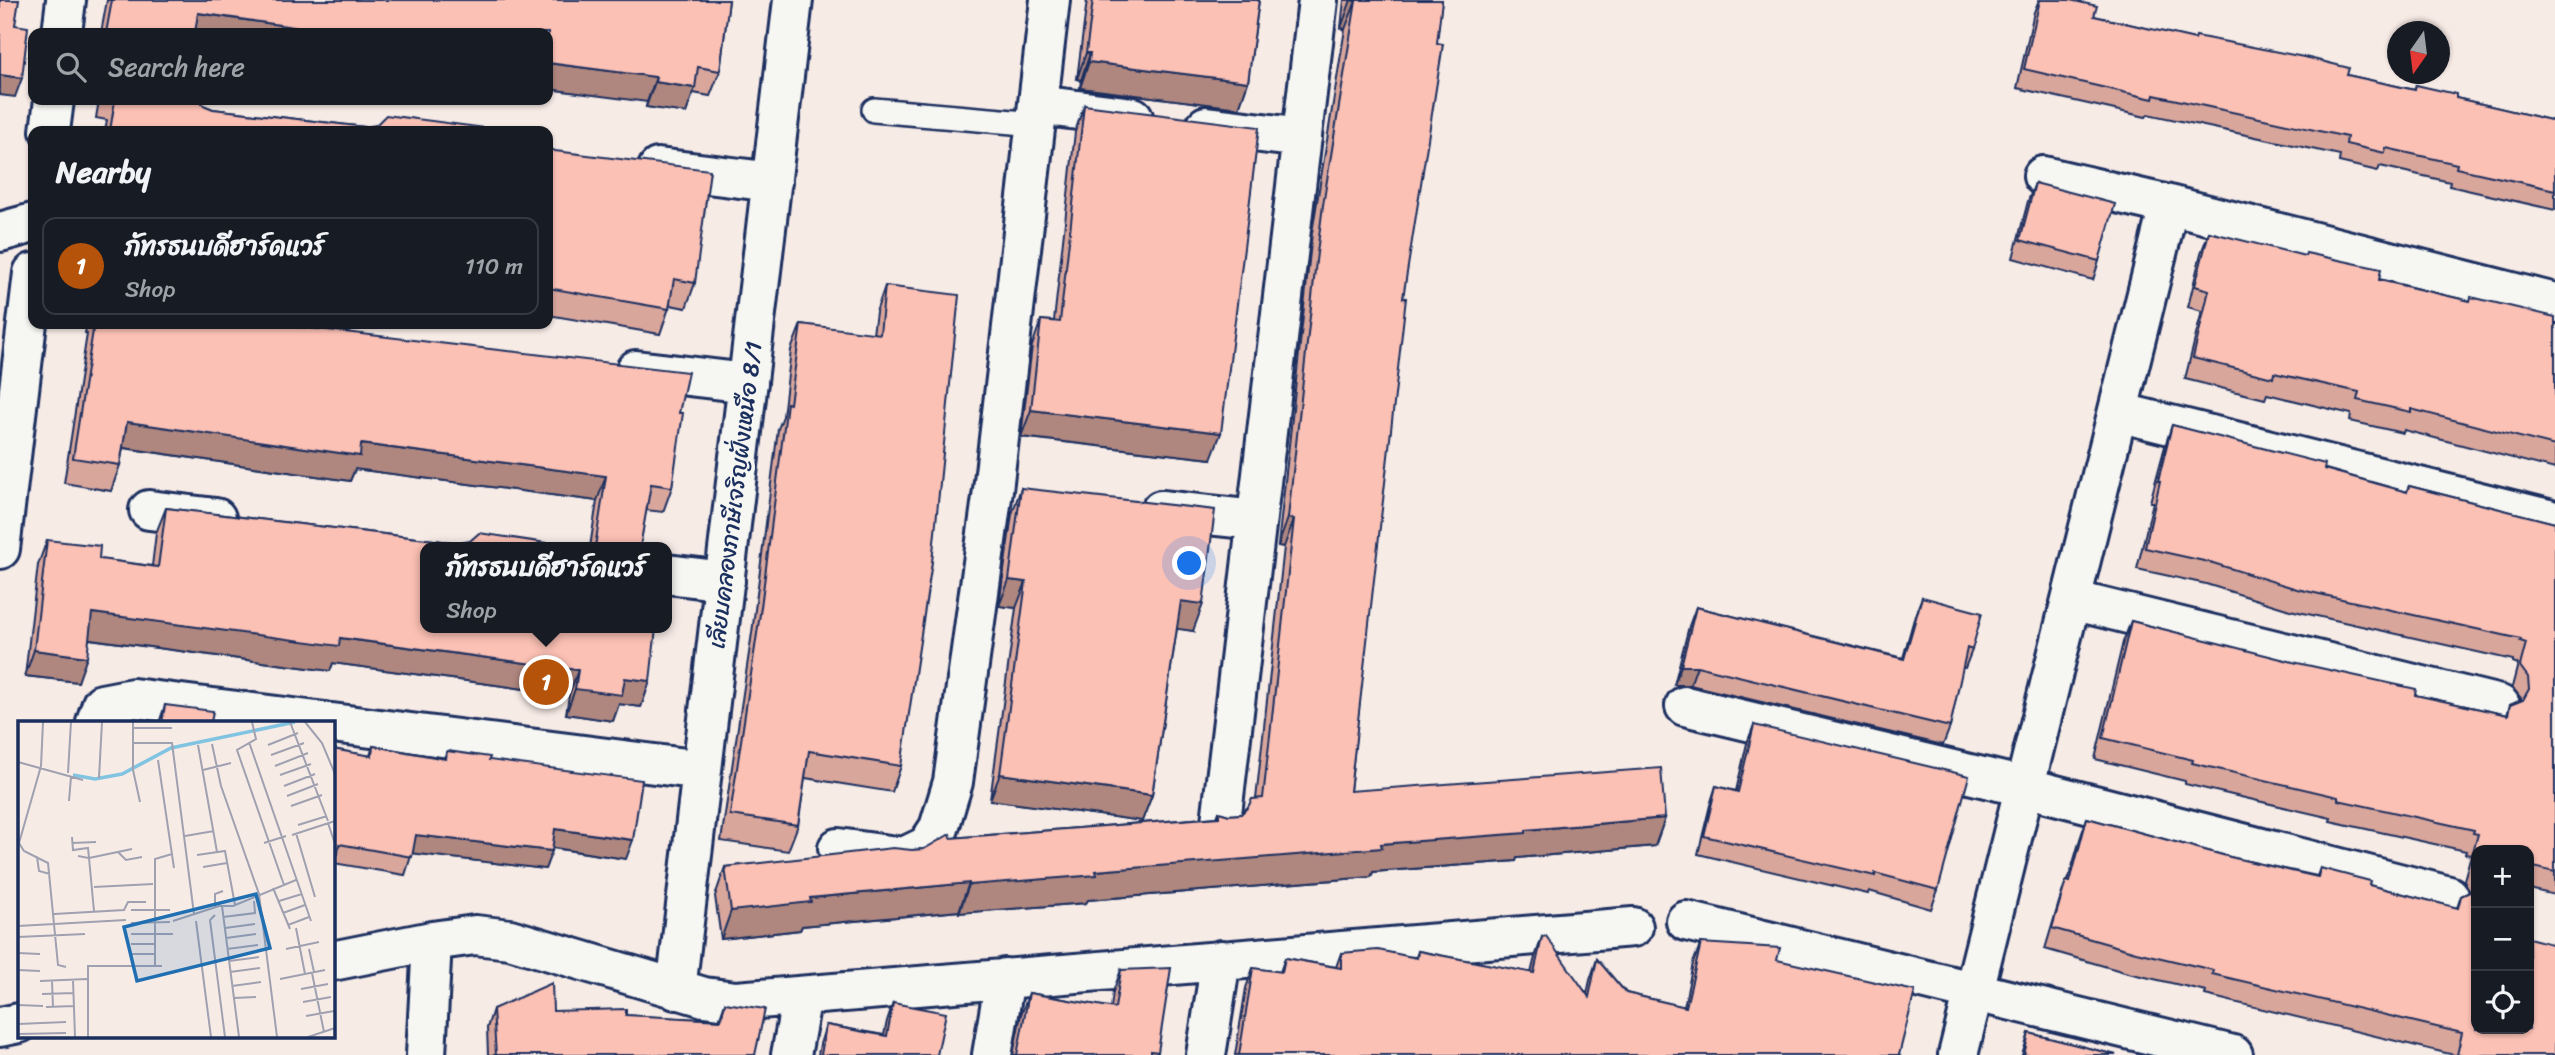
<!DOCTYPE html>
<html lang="en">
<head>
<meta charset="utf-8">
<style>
	:root { --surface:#171b24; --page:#20242c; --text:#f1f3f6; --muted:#9ea1a6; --line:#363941; --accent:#b45309 }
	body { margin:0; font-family:Sriracha,"Playpen Sans Thai",sans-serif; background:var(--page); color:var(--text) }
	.controls { position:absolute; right:21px; bottom:21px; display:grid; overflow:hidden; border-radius:14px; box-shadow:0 2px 5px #0004 }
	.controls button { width:63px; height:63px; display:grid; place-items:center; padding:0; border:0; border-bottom:2px solid var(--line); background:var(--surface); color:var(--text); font:35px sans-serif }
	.compass { position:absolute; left:2387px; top:21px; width:63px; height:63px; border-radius:50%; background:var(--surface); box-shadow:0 2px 5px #0004; rotate:194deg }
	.you { position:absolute; left:1190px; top:564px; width:24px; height:24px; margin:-18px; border:5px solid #fff; border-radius:50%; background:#1a73e8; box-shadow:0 0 0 10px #1a73e833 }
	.badge { display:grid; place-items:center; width:46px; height:46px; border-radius:50%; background:var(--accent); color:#fff; font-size:23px; font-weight:700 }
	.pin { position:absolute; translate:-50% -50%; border:4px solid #fff; box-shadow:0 2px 7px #0006 }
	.popup { position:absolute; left:420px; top:542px; width:252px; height:91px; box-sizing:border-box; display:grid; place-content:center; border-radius:14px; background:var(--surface); filter:drop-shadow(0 2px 5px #0005); font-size:23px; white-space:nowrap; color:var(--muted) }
	.popup b { font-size:26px; color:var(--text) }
	.popup::after { content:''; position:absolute; left:50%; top:100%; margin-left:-14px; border:14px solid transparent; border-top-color:var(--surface) }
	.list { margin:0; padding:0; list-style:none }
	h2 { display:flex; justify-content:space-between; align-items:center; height:91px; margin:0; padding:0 28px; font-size:30px }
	h2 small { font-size:23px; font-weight:400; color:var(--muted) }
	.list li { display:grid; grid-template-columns:46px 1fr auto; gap:21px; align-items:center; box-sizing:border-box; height:98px; margin:0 14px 14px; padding:0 14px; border:2px solid var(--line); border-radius:14px }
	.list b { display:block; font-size:26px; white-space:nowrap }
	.list p { margin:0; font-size:23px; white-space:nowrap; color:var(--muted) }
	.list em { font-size:23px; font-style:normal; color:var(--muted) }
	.icon { flex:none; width:38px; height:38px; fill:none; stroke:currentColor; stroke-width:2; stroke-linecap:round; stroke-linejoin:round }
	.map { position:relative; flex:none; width:2555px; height:1055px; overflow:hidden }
	.search { position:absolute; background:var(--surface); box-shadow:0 2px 5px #0004; left:28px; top:28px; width:525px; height:77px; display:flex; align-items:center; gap:18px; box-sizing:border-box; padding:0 24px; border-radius:14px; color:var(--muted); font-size:26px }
	.panel { position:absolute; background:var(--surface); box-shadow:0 2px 5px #0004; left:28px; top:126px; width:525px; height:203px; border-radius:14px }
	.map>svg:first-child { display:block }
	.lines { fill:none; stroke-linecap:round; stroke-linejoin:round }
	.service-casing { stroke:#1b2f5e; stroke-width:28 }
	.minor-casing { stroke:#1b2f5e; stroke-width:44 }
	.service { stroke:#f6f6f2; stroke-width:23 }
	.minor { stroke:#f6f6f2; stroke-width:38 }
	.wall { fill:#d9a69c; stroke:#1b2f5e; stroke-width:2 }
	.shaded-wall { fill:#b0877f; stroke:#1b2f5e; stroke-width:2 }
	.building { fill:#fcc1b5; stroke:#1b2f5e; stroke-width:2 }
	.labels { text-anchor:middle; stroke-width:7; stroke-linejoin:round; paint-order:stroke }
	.street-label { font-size:23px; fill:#1b2f5e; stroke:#f6f6f2 }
	.inset-river { fill:none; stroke:#81c4e2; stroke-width:3.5 }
	.inset-road { fill:none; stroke:#9fa0b0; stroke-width:2 }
	.view { fill:#1f6fb2; fill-opacity:0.15; stroke:#1f6fb2; stroke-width:3.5 }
	.inset-edge { fill:none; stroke:#1b2f5e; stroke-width:3.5 }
</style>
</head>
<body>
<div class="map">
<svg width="2555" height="1055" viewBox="0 0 2555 1055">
	<rect width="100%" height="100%" fill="#f7ebe6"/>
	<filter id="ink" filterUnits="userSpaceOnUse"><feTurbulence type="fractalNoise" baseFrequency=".0143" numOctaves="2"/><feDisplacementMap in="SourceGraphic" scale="14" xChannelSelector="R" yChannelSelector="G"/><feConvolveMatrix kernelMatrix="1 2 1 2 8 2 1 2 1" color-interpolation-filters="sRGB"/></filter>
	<g filter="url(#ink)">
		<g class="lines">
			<defs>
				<path id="service" d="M874 110 1036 124"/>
				<path id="minor" d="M62 33 66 0
					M1038 105 1133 117
					M1206 126 1302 138
					M50 131 54 100
					M658 168 772 182
					M2043 176 2169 205 2555 303
					M0 232 33 223
					M636 370 748 383
					M2118 412 2548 519
					M149 510 216 518
					M1161 510 1256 520
					M0 549 33 273
					M667 574 725 581
					M2071 600 2500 705
					M1685 706 2024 787 2449 896
					M96 722 102 704 133 698 325 722
					M332 723 702 770
					M1221 822 1318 0
					M838 848 904 857 927 846 939 828 953 782 993 490 1050 0
					M1686 921 2233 1055
					M332 961 432 941 475 935 510 939 704 997 736 1001 1633 927
					M676 990 793 0
					M0 1027 19 1023
					M426 1055 432 941
					M791 1055 802 996
					M992 1055 1005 978
					M1206 1055 1221 960
					M1958 1055 2169 205"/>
			</defs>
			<use href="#service" class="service-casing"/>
			<use href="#minor" class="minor-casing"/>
			<use href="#service" class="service"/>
			<use href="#minor" class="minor"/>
		</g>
		<path class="wall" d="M107 0H729L720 71 710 96 693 93 686 113 646 107 647 102 548 33H101Z
			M1087 0H1259L1248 82 1239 108 1080 88 1081 80 1077 79Z
			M1344 0H1442L1403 298 1350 791 1665 818 1655 846 1517 858 1516 861 1373 872 1371 877 1088 900 1086 903 959 913V911L802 926 800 930 721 939 715 896 725 867 912 850 924 849 951 838 1217 817 1219 812 1229 815 1241 814 1256 799 1284 547 1278 546 1306 289 1312 233 1345 29 1341 28Z
			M2039 0H2070L2094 16 2347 75 2415 90 2416 85 2456 98 2555 121V210L2449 186 2450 182 2380 166 2378 171 2339 162 2340 155 2148 114 2146 117 2017 88 2034 12Z
			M99 100H199L203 105 213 109 365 127 508 131H105L107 120 96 118Z
			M1084 105 1211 459 1021 437 1032 346 1041 320 1054 321 1075 132Z
			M548 148 695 283 686 308 670 305 660 334 548 315Z
			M2035 183 2099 261 2093 280 2013 258 2028 201Z
			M2209 232 2379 280 2470 301 2555 317V469L2404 430 2403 433 2350 421 2351 414 2267 394 2265 399 2185 379 2202 311 2188 307 2201 253Z
			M885 286 901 766 892 792 805 778 798 825 788 851 721 841 752 633 778 429 783 416 791 350 801 324 873 334 876 312Z
			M87 324H276L679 413 672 487 663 512 646 510 640 547H641H590L597 501 355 469 350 481 123 448 120 465 111 491 64 483 87 334 85 333Z
			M2172 425 2406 492 2409 486 2555 523V895L2529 889V850H2476V1029L2555 1055H2454L2205 995 2206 991 2128 973 2045 949 2059 902 2066 881H2068L2080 839 2087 818 2230 857 2317 876 2320 868 2369 885 2457 908 2461 896 2470 892 2464 880 2471 855 2465 854 2466 851 2330 821 2331 818 2185 784V781L2095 759 2123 642 2131 621 2415 695 2507 715 2510 705 2521 700V698L2512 687 2518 664 2513 662V660L2290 610 2206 584 2137 569 2153 502H2150L2165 446Z
			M1021 488 1193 631 1177 628 1152 795 1142 821 990 800 1016 608 999 606 1012 514Z
			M166 508 459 543 650 681 641 707 619 704 613 721 566 714 569 695 333 663 330 671 89 639 78 682 25 676 38 565 47 540 99 559 152 566 156 533Z
			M1922 597 1972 650 1965 668 1962 667 1950 727 1943 745 1690 685H1674L1689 626 1696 607 1903 658 1915 615Z
			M165 705 211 723H159Z
			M1754 725 1938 890 1931 909 1869 891 1868 894 1698 854 1710 805 1716 786 1736 791 1747 743Z
			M373 746 444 758 447 751 489 760 626 859 552 848 545 869 412 853 405 875 334 863 332 868V749L370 756Z
			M1542 937 1587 994 1590 980 1597 959 1626 993 1684 1007 1693 963 1701 943 1777 960 1899 1055H1235L1246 988 1253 968 1280 972 1285 958 1336 967 1341 953 1416 957 1418 951 1531 973 1535 957Z
			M1121 970 1158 1052 1156 1055H1013L1021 1015 1029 993 1111 1008 1113 992Z
			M725 1003 755 1055H488L487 1028 493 1009 719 1020Z
			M893 1003 937 1055H818L820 1044 826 1025 884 1035 887 1021Z
			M2029 1033 2116 1055H2022Z"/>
		<path class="shaded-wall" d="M1351 0 1356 1 1345 29 1341 28Z
			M198 13 335 33H191Z
			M1086 53H1090L1081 80 1077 79Z
			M1089 62 1248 82 1239 108 1080 88Z
			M548 63 656 77 647 102 548 89Z
			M0 75 22 78 15 97 0 95Z
			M655 82 695 88 686 113 646 107Z
			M1031 410 1221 433 1211 459 1021 437Z
			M127 422 361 444 606 476 597 501 355 469 350 481 118 447Z
			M1288 518 1294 519 1284 547 1278 546Z
			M1009 580 1026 582 1016 608 999 606Z
			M1181 601 1203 604 1193 631 1171 628Z
			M92 613 340 638 578 670 569 695 333 663 330 671 83 638Z
			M34 650 87 657 78 682 25 676Z
			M1681 666H1697L1690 685H1674Z
			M625 678 650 681 641 707 619 704 613 721 566 714 575 689Z
			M1000 774 1152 795 1142 821 990 800Z
			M1665 818 1655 846 1517 858 1516 861 1373 872 1371 877 1088 900 1086 903 959 913 969 885 1096 871 1526 830Z
			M555 829 633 840 626 859 548 847Z
			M416 835 552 851 545 869 409 853Z
			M969 883 959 911 802 926 800 930 721 939 731 911 810 898Z"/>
		<path class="building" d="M0 0H19L15 25 28 27 22 78 0 75Z
			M112 0H729L720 71 698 67 695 88 655 82 656 77 548 63V33H335L198 13 195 33H106Z
			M1093 0H1259L1248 82 1089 62 1090 53H1086Z
			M1351 0H1442L1437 43 1443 44 1403 298H1406L1350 791 1661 768 1665 818 1526 830V833L1381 844 1382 848 1096 871 1097 875 969 885V883L810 898 811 902 731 911 725 867 893 848 912 850 924 849 950 834 951 838 1219 817V812L1229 815 1241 814 1248 807 1252 799 1263 798 1294 519 1288 518 1316 261 1323 205 1356 1Z
			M2040 0H2070L2097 6 2094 16 2195 39 2196 36 2309 58 2349 68 2347 75 2415 90 2416 85 2456 94V98L2555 121V190L2456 168 2457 164 2386 148 2385 153 2346 144 2347 137 2154 95 2153 99 2024 69Z
			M115 100H199L203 105 213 109 365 127 376 125 386 115 508 131H110Z
			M1084 105 1259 127 1221 433 1031 410 1041 320 1060 322Z
			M548 148 555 151 710 170 695 283 674 279 669 309 548 288Z
			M2035 183 2115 204 2099 261 2020 240Z
			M2209 232 2305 256 2306 253 2381 269 2379 280 2470 301 2471 297 2555 317V446L2411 409V412L2357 400 2359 392 2274 373 2273 378 2193 358 2209 290 2195 286Z
			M885 286 959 295 932 562 901 766 809 751 798 825 730 815 761 607 787 403 790 404 801 324 880 334Z
			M94 324H276L688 372 679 413H683L672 487 651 484 640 547H641H595L606 476 361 444 360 456 127 422 120 465 73 458Z
			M2172 425 2325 464 2324 469 2407 492 2409 486 2555 523V872L2529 866V850H2476V867L2471 859 2478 834 2473 833 2474 830 2338 800V797L2192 763 2193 760 2103 738 2131 621 2293 662 2416 689 2415 695 2508 715 2510 705 2523 700 2529 689 2528 677 2520 666 2526 643 2520 641 2521 639 2297 589 2213 563 2145 548 2160 481H2158Z
			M1021 488 1215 510 1203 604 1181 601 1152 795 1000 774 1026 582 1009 580Z
			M166 508 459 543 470 541 479 533 573 547H425V628H656L650 681 625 678 622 695 575 689 578 670 340 638 339 646 92 613 87 657 34 650 47 540 100 546 99 559 158 567Z
			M1922 597 1982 613 1972 650 1967 648 1950 727 1697 666H1681L1696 607 1904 659Z
			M165 705 213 711 211 723H162Z
			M1754 725 1969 776 1938 890 1875 873V876L1704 836 1716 786 1738 792Z
			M373 746 446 759 447 751 490 757 489 760 642 780 633 840 555 829 552 851 416 835 412 857 339 844 338 854 332 853V749L372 756Z
			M2087 818 2230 857 2318 877 2320 868 2370 881 2369 885 2458 908 2461 896 2472 891 2476 883V1029H2529V938L2555 945V1055H2457L2462 1033 2212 974 2213 970 2136 952 2052 928 2066 881 2070 882Z
			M1546 936 1589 997 1597 959 1626 993 1686 1007 1701 943 1780 948 1777 960 1915 991 1899 1055H1239L1253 968 1282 972 1285 958 1341 968V953L1378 950 1417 958 1418 951 1534 973 1542 937Z
			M1171 968 1158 1052 1151 1051V1055H1017L1029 993 1115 1008 1121 970Z
			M552 983 553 1011 626 1009V1015L721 1020 725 1003 765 1009 755 1055H496L493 1009Z
			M893 1003 946 1013 937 1055H821L826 1025 887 1036Z
			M2029 1033 2116 1055H2024Z"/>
	</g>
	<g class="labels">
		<g class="street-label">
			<text transform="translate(735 495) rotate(-83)" y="8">เลียบคลองภาษีเจริญฝั่งเหนือ 8/1</text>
		</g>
	</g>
	<g transform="translate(18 721)">
		<rect width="317" height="317" fill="#f7ebe6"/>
		<path class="inset-river" d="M55 54 77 58 104 53 153 27 277 1"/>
		<path class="inset-road" d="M25 1 23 45 1 122 6 130 30 142 40 244 48 246M115 1V49L122 81M234 1 238 18 219 29 266 164M272 1 310 100M287 1 304 22 317 53M115 7H154M231 21 293 200M115 22H154L176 193M194 23 203 65 241 173 259 316M180 24 199 131M250 24 280 12M253 34 286 22M140 39 156 147M0 41 65 59M257 45 290 32M185 49 213 42M50 52 53 1M262 54 293 43M81 57 84 1M266 65 297 53M269 75 300 63M51 80 53 56M273 85 304 74M310 102 317 123M280 104 309 95M278 112 297 176M274 114 317 100M167 115 196 110M54 116 55 129 70 127 71 137 114 128M54 122 78 121M246 122 268 115M100 131 108 139 124 136M179 134 207 130 217 184M60 135 71 137 76 190M19 136 21 150 32 153M185 146 209 142M76 166 135 163M255 167 272 208M261 180 284 173M204 185 221 316M197 186V173L205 170M113 189H152M265 192 287 184M36 193 106 189 110 181H128M197 194 192 199 207 316M205 196 237 192 236 180M155 200 201 185H215L278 159M178 200 193 316M113 202 152 201M270 204 291 196M0 205 108 199M207 207 237 203M278 207 287 253M113 213H155M0 216 67 213M208 217 238 213M113 223H137M209 228 240 224M268 228 301 221M291 228 296 251M0 232 22 233M113 233H137M211 240 241 236M137 245V138L154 133M0 249 22 250M212 251 242 247M294 252 306 311M262 258 307 249M55 259 57 316M22 260 69 258M34 260 35 286M214 265 243 261M283 268 310 263M24 273 56 272M216 277 238 276M285 281 313 276M0 284 25 285M28 286 56 285M288 295 316 290M0 303 48 301M0 313 48 312M70 316V245H144M290 316 317 307"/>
		<path class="view" d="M238 173 252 227 119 260 106 206Z"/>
		<rect width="317" height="317" class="inset-edge"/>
	</g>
</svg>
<div class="controls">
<button>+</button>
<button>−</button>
<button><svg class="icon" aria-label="locate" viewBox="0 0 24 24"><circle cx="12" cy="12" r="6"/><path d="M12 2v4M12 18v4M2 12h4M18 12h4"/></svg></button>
</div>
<svg class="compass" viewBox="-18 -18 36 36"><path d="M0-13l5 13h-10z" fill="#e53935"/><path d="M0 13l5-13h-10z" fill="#9ea1a6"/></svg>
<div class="you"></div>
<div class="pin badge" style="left:546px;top:682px">1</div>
<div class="popup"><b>ภัทรธนบดีฮาร์ดแวร์</b>Shop</div>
<div class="search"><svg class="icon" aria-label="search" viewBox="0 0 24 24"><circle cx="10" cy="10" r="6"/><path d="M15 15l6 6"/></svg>Search here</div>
<section class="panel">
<h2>Nearby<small></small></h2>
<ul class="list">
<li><span class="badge">1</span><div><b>ภัทรธนบดีฮาร์ดแวร์</b><p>Shop</p></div><em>110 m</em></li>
</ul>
</section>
</div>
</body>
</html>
